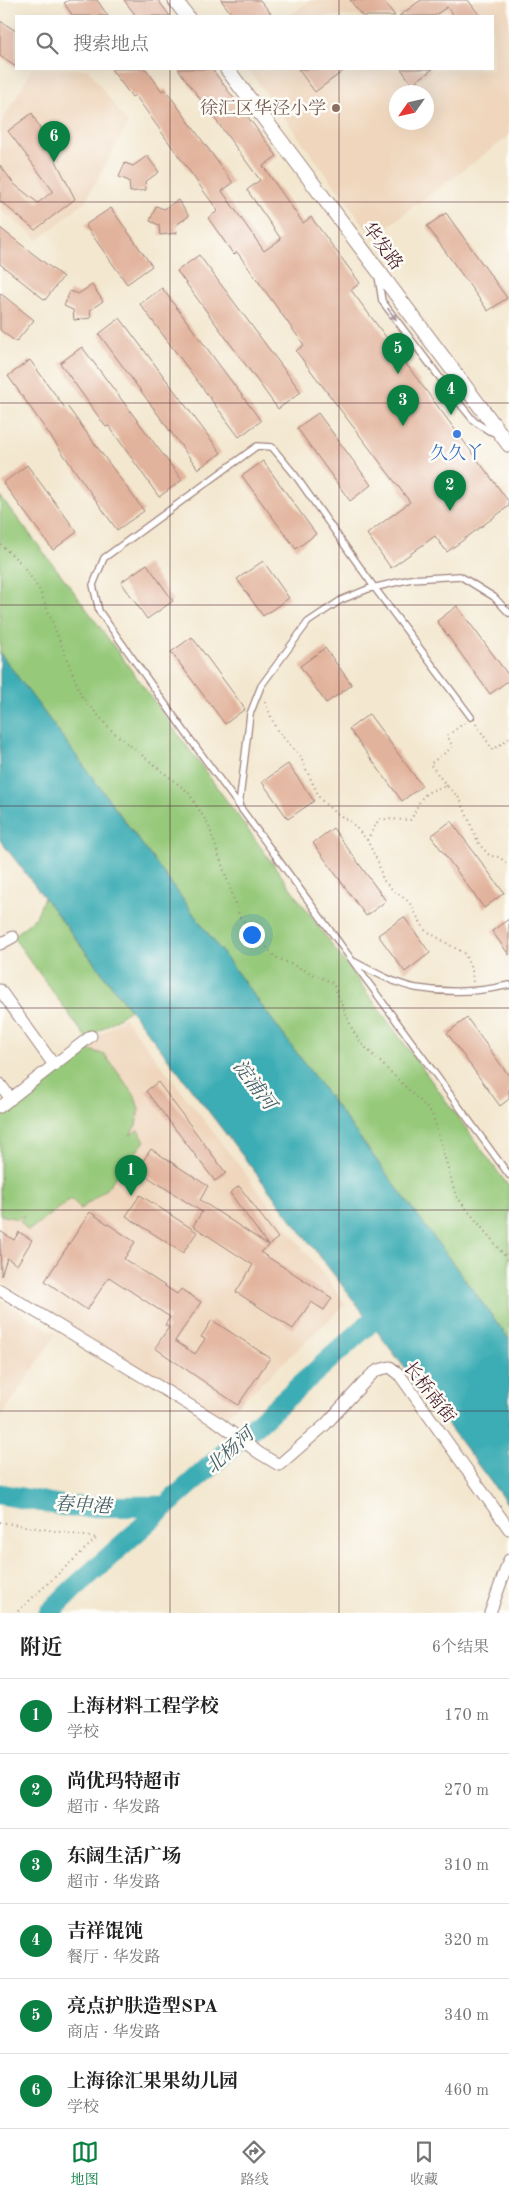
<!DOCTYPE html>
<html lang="zh">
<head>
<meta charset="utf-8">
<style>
	:root { --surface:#fff; --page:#f2f2f2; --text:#222; --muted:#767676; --line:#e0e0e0; --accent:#0b8043 }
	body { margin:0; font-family:"Old Standard TT","Noto Serif SC",serif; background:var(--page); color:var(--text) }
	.compass { position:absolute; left:389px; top:85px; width:45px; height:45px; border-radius:50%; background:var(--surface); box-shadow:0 5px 20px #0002; rotate:236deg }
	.you { position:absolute; left:251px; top:934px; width:18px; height:18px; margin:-12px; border:4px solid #fff; border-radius:50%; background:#1a73e8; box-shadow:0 0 0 8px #1a73e833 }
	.badge { display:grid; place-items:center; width:32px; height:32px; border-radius:50%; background:var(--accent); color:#fff; font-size:16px; font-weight:700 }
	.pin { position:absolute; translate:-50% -41px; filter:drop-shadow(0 1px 2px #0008) }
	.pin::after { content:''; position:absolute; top:26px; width:18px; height:15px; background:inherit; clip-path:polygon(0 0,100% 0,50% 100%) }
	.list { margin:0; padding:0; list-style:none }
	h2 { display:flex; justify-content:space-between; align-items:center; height:65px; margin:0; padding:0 20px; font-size:21px }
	h2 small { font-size:16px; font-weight:400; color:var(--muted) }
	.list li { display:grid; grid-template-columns:32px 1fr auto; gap:15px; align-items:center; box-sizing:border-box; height:75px; padding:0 20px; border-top:1px solid var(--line) }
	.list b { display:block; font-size:19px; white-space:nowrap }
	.list p { margin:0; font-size:16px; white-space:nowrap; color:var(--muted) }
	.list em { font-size:16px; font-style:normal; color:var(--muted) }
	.icon { flex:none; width:28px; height:28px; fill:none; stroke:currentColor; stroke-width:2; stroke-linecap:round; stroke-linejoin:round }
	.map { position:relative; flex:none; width:509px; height:1613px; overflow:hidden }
	.search { position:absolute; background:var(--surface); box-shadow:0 5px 20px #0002; left:15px; right:15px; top:15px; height:55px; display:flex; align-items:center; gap:12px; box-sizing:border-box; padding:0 18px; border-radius:0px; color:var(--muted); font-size:19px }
	.sheet { height:515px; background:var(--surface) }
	nav { display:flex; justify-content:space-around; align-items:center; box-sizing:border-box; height:70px; border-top:1px solid var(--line); background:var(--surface); font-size:14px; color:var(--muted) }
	nav a { display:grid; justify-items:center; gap:2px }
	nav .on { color:var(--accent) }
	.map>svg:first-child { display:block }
	.built { fill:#efd6bc; fill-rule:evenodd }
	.green { fill:#96c97a; stroke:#707452 }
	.water { fill:#3cadb5; stroke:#436670 }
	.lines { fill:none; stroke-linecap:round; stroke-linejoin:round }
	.river { stroke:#3cadb5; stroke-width:21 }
	.building { fill:#e2b39c }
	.service-casing { stroke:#9e837d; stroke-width:8 }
	.minor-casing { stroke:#9e837d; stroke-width:13 }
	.tertiary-casing { stroke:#9e837d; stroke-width:16 }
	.path { stroke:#9e837d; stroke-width:2; stroke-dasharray:1 4; stroke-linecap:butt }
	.service { stroke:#fff; stroke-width:5.5 }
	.minor { stroke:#fff; stroke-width:11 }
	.tertiary { stroke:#fff; stroke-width:14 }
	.oneway { fill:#ae9aa0 }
	.grid { fill:none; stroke:#4a1f2b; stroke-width:1; stroke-opacity:0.55 }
	.education-dot { fill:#8d6e63; stroke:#fdfcf7; stroke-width:2 }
	.shop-dot { fill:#3f7fe0; stroke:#fdfcf7; stroke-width:2 }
	.labels { text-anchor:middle; stroke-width:5; stroke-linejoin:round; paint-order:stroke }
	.education-label { font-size:18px; fill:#785e54; stroke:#fdfcf7; text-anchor:end }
	.street-label { font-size:18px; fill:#4a1f2b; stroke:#fdfcf7 }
	.shop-label { font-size:18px; fill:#366cbe; stroke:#fdfcf7 }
	.water-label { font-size:19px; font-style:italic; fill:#445f69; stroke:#fdfcf7 }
</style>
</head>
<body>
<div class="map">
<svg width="509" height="1613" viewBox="0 0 509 1613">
	<rect width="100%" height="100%" fill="#fdfcf7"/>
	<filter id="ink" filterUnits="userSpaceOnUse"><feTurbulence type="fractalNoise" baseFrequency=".02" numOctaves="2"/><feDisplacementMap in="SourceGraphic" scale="10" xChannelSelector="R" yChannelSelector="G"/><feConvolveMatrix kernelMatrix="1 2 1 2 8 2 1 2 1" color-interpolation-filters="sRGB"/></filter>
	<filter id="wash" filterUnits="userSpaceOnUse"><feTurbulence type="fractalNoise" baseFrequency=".0096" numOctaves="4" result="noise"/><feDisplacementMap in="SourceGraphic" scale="20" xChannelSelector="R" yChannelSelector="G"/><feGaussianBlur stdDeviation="1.12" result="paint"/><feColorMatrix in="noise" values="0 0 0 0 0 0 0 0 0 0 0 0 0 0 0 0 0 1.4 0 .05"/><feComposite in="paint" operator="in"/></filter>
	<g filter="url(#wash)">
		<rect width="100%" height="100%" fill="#f3e7cf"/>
		<path class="built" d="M310 0H507L509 2V136L373 237 248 69H493V16H289ZM396 92H426V122H396Z
			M32 69H88L128 124 86 200 39 240 0 209V125Z
			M124 1017 346 1304 219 1423 0 1280V1111Z
			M0 1299 56 1334 0 1419Z"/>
		<path class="green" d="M0 496 69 585 509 1187V1339L0 653Z
			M44 897 130 1010 87 1039 13 937 36 917Z
			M87 1049 105 1055 135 1096 139 1110 136 1125 130 1135 138 1130 145 1141 105 1190 81 1209 71 1199 28 1231 20 1221 25 1215 17 1219 0 1215V1116Z"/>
		<path class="water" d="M0 653 509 1339V1506L358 1306 0 840Z"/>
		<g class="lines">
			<path class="river" d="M0 1494 70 1507 166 1506
				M49 1613 72 1590 392 1303"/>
		</g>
		<g id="blocks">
			<path class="building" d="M69 0H97L108 16H73L64 3Z
				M124 0H158L170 16H136Z
				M221 0H260L273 16H233Z
				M350 0H383L395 16H362Z
				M421 0H468L480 16H454L447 7 434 16H399Z
				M0 21 16 31V67L0 56Z
				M111 69H146L162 91 165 89 233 183 222 191 264 251 281 239 247 190 260 180 178 69H212L277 156 263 166 303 223 311 217 360 283 351 290 509 502V506L447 552 435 536 391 568 367 534 410 502 296 351 304 345 237 252 234 255 208 218 218 211 135 95 132 97Z
				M298 69H346L315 92Z
				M401 69H433L412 84Z
				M32 113 75 199 35 230 0 201V165L14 184 38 203 53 191 8 131Z
				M147 156 159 172 145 182 146 190 130 192 129 181 119 177 125 163 133 166Z
				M178 200 189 216 176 225 177 233 160 235 159 225 150 221 156 206 164 209Z
				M111 208 152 266 127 284 85 225Z
				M446 213 507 298 488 311 427 226Z
				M0 228 63 277 45 300 0 264Z
				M199 255 301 392 278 409 177 271Z
				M92 285 103 301 90 310 91 318 74 320 73 310 64 306 70 291 78 294Z
				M162 288 261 421 239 437 140 304Z
				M0 293 34 320 16 342 0 330Z
				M120 318 221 453 198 469 99 334Z
				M82 347 182 480 159 497 109 426 106 427 60 363Z
				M30 360 65 408 67 406 144 511 117 530 8 376Z
				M318 413 371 485 350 501 297 428Z
				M263 461 316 534 296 549 242 476Z
				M27 465 77 532 53 550 3 483Z
				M263 561 289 598 263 616 237 579Z
				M147 564 173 601 147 619 121 582Z
				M457 606 509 676V680L490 694 437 621Z
				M192 637 245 709 225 724 171 652Z
				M325 648 352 685 326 703 300 666Z
				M369 714 422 786 402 801 349 729Z
				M288 764 314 801 288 819 262 782Z
				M451 821 504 893 484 908 431 836Z
				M333 828 386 901 366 916 313 843Z
				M404 917 430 953 405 972 378 935Z
				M509 919V955L492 931Z
				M467 1018 509 1076V1099L500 1106 447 1033Z
				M158 1082 226 1173 215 1181 146 1091Z
				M151 1149 208 1186 200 1200 268 1245 230 1193 239 1186 278 1238 260 1252 332 1298 324 1310 311 1302 293 1329 236 1292 253 1265 193 1226 202 1212 137 1170Z
				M140 1195 197 1232 183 1253 126 1216Z
				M90 1212 135 1242 124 1259 177 1294 181 1289 201 1302 175 1341 195 1354 205 1339 201 1337 212 1320 270 1358 238 1405 155 1348 169 1327 165 1325 170 1317 109 1277 87 1310 45 1281Z
				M0 1231 14 1240 19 1232 32 1240 17 1265 7 1258 1 1276Z"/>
		</g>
	</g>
	<g filter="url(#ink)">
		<use href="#blocks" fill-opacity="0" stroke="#9e837d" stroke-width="1"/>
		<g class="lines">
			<defs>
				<path id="service" d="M378 276 382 301 456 399 474 421 489 431 498 434
					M471 717 374 587 295 475 272 447 257 446 104 558 93 585 99 611 188 736 509 1175
					M239 806 250 714 261 686 308 622 341 600 368 589 411 579 460 576 494 597 509 613
					M355 962C374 972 395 984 416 988 446 993 480 992 509 985"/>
				<path id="minor" d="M0 944 13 937
					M0 990 54 1065
					M0 1084 11 1099
					M0 1107 91 1036
					M0 1290 219 1423 259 1453 279 1465 325 1425 371 1375 378 1370 390 1367 399 1374 509 1529
					M490 1613 509 1560"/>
				<path id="tertiary" d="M175 0 187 16
					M227 69 509 445"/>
			</defs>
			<use href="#service" class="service-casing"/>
			<use href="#minor" class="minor-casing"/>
			<use href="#tertiary" class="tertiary-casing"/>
			<path class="path" d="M0 544 22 564 40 591 82 697 112 731 188 792 208 824 240 917 275 957 333 983 353 1031 362 1044 432 1113 456 1196 509 1261
				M265 702 276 729 300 756 320 799 333 811 351 822 367 840 378 862 383 880 393 890 409 902 425 930 465 954 472 971 473 983
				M476 724 493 750 509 738
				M447 786 430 764 453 747 447 736 464 723
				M367 840 379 819 411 820C423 796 419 793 447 786L460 799 479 844 490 856 499 857 509 865
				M0 1522 97 1538 16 1613"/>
			<use href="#service" class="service"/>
			<use href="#minor" class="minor"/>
			<use href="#tertiary" class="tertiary"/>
		</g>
		<defs><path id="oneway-solid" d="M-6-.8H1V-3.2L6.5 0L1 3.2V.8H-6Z" transform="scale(1.25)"/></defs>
		<use class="oneway" href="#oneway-solid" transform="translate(392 314) rotate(53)"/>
	</g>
	<path class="grid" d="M170 0V16M339 0V16M170 69V1613M339 69V1613M0 202H509M0 403H509M0 605H509M0 806H509M0 1008H509M0 1210H509M0 1411H509"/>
	<circle class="education-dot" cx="336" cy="108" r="5"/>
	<circle class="shop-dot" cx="457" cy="434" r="5"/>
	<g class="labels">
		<g class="education-label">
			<text x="326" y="114">徐汇区华泾小学</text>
		</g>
		<g class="street-label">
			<text transform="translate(383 246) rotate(53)" y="6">华发路</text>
			<text transform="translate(430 1392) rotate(52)" y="6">长桥南街</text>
		</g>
		<g class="shop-label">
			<text x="457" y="459">久久丫</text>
		</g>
		<g class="water-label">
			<text transform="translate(255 1084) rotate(53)" y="7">淀浦河</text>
			<text transform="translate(229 1450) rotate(-42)" y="7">北杨河</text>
			<text transform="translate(83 1504) rotate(3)" y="7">春申港</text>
		</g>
	</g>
</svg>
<svg class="compass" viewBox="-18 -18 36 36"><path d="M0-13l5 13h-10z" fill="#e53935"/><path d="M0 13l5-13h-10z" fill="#767676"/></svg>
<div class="you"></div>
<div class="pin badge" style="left:131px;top:1196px">1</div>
<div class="pin badge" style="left:450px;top:511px">2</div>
<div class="pin badge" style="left:403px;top:426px">3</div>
<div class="pin badge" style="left:451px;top:415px">4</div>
<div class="pin badge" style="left:398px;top:374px">5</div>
<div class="pin badge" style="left:54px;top:162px">6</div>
<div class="search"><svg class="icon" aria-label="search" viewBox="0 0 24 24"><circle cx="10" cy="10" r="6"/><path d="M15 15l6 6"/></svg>搜索地点</div>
</div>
<section class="sheet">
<h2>附近<small>6个结果</small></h2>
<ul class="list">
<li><span class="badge">1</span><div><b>上海材料工程学校</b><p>学校</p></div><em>170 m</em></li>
<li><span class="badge">2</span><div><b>尚优玛特超市</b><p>超市 · 华发路</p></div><em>270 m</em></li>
<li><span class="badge">3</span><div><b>东阔生活广场</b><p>超市 · 华发路</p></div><em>310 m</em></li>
<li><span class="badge">4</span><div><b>吉祥馄饨</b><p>餐厅 · 华发路</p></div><em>320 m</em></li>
<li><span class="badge">5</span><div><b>亮点护肤造型SPA</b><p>商店 · 华发路</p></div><em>340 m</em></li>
<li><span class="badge">6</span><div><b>上海徐汇果果幼儿园</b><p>学校</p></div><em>460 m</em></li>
</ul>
</section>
<nav>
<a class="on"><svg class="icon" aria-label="map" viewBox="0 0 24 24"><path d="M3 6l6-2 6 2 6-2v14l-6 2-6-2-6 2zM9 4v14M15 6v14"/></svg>地图</a>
<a><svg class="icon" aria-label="directions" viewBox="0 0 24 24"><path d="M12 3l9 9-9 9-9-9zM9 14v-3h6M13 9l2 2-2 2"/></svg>路线</a>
<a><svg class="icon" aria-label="saved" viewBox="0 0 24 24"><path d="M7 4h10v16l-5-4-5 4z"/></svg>收藏</a>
</nav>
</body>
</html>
